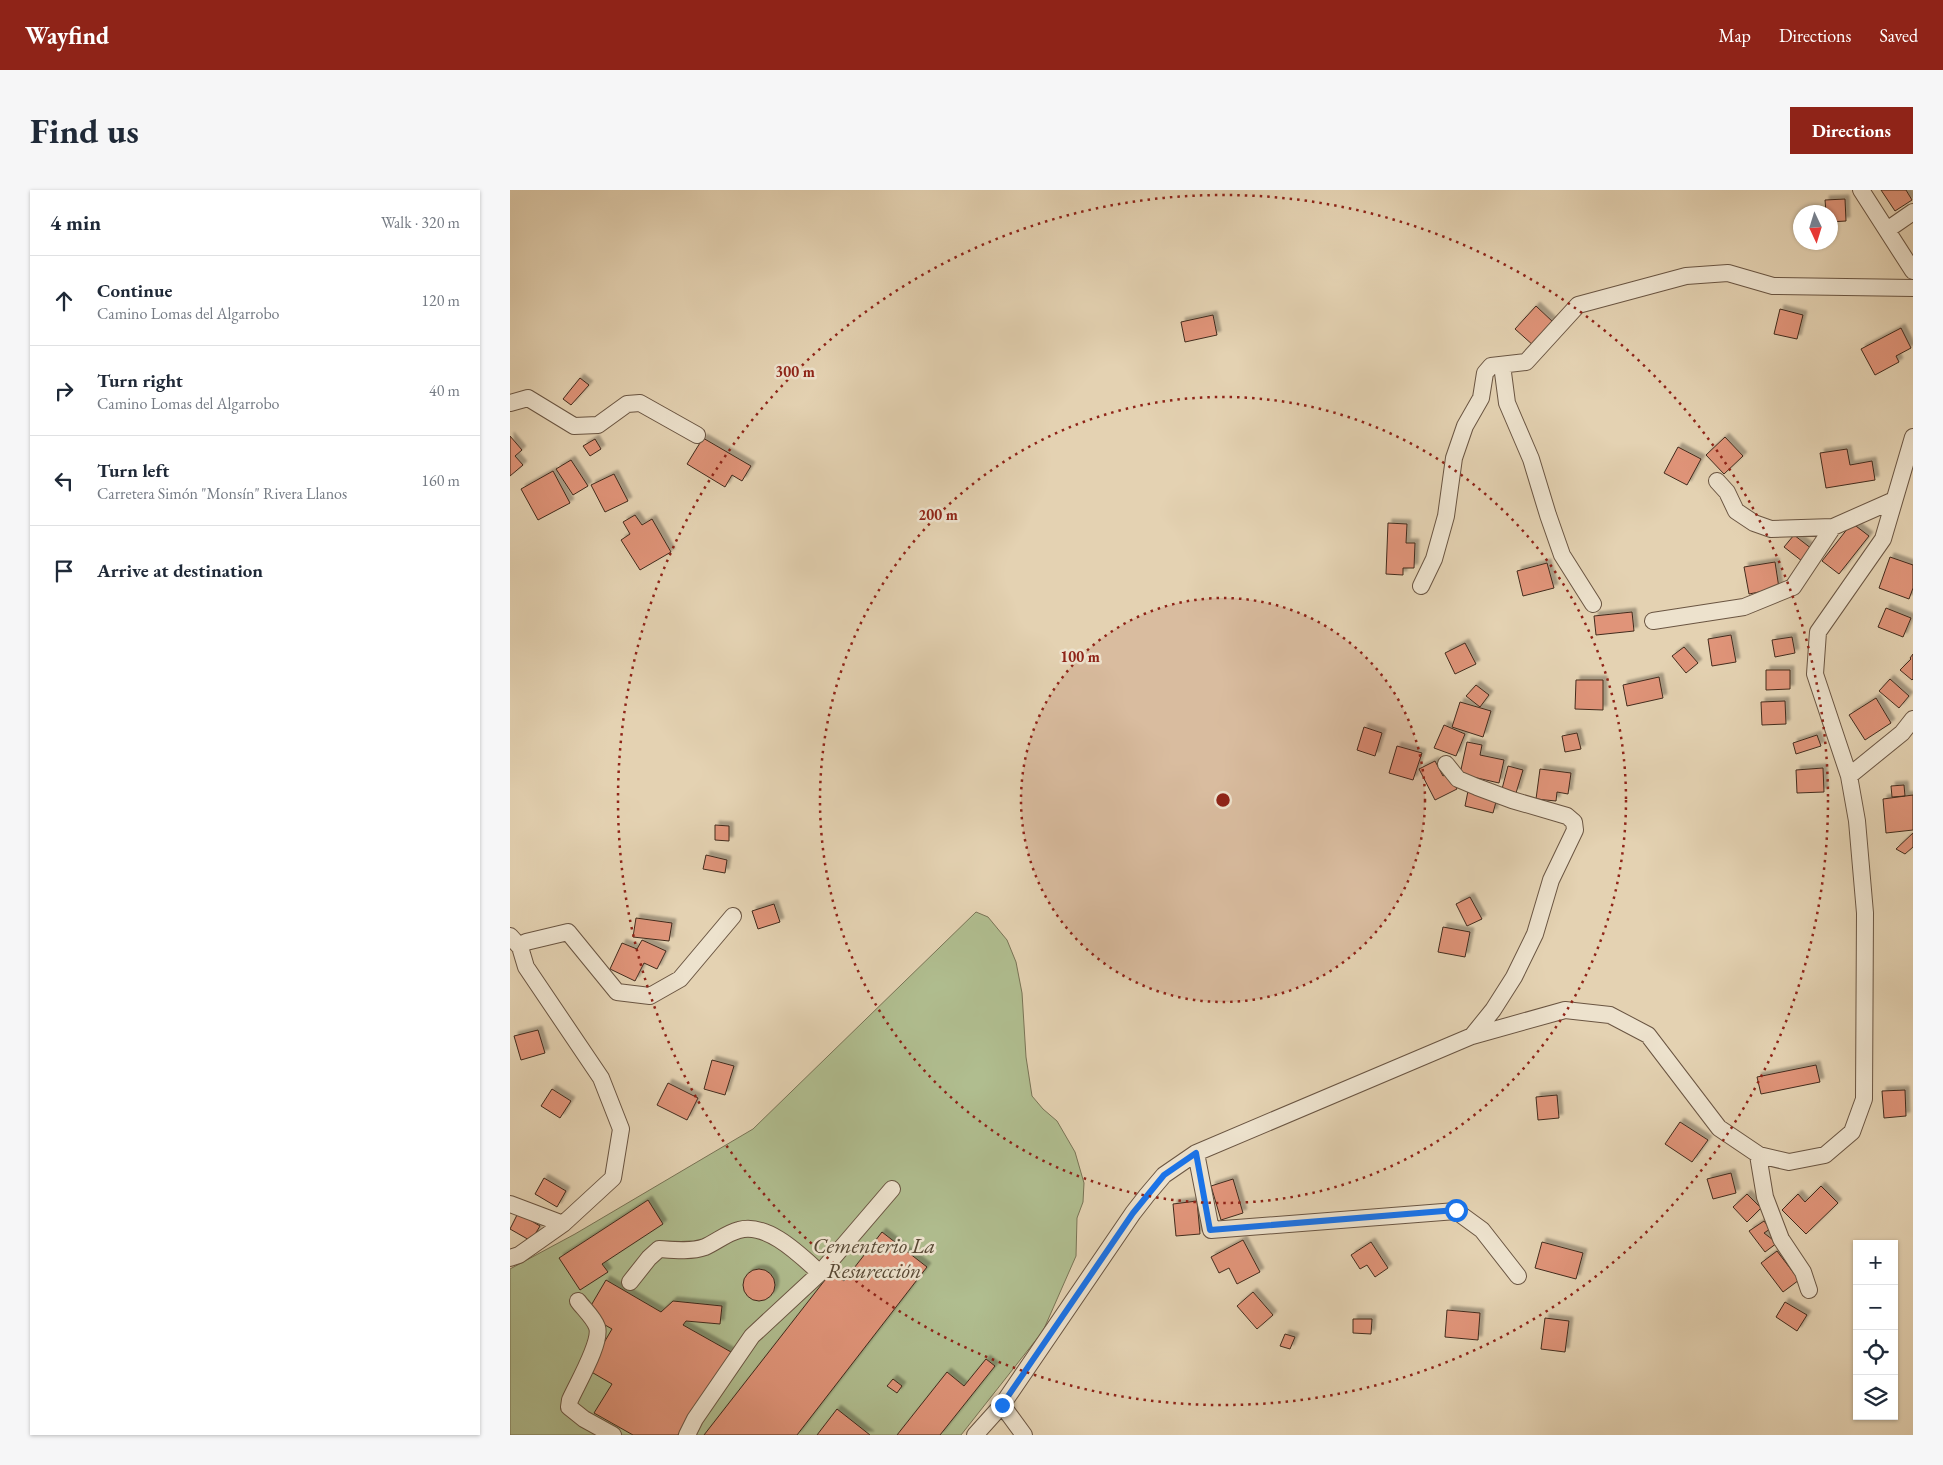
<!DOCTYPE html>
<html lang="en">
<head>
<meta charset="utf-8">
<style>
	:root { --surface:#fff; --page:#f6f6f7; --text:#1f2937; --muted:#747a83; --line:#e0e1e3; --accent:#8f2418 }
	body { margin:0; font-family:"EB Garamond",serif; background:var(--page); color:var(--text) }
	.controls { position:absolute; right:15px; bottom:15px; display:grid; overflow:hidden; border-radius:0px; box-shadow:0 1px 4px #0004 }
	.controls button { width:45px; height:45px; display:grid; place-items:center; padding:0; border:0; border-bottom:1px solid var(--line); background:var(--surface); color:var(--text); font:25px sans-serif }
	.compass { position:absolute; left:1283px; top:15px; width:45px; height:45px; border-radius:50%; background:var(--surface); box-shadow:0 1px 4px #0004; rotate:176deg }
	.stop { position:absolute; width:15px; height:15px; margin:-11px; border:4px solid #1a73e8; border-radius:50%; background:#fff }
	.stop.end { background:#1a73e8; border-color:#fff; box-shadow:0 1px 5px #0008 }
	.list { margin:0; padding:0; list-style:none }
	h2 { display:flex; justify-content:space-between; align-items:center; height:65px; margin:0; padding:0 20px; font-size:21px }
	h2 small { font-size:16px; font-weight:400; color:var(--muted) }
	.list li { display:grid; grid-template-columns:32px 1fr auto; gap:15px; align-items:center; box-sizing:border-box; height:90px; padding:0 20px; border-top:1px solid var(--line) }
	.list b { display:block; font-size:19px; white-space:nowrap }
	.list p { margin:0; font-size:16px; white-space:nowrap; color:var(--muted) }
	.list em { font-size:16px; font-style:normal; color:var(--muted) }
	.icon { flex:none; width:28px; height:28px; fill:none; stroke:currentColor; stroke-width:2; stroke-linecap:round; stroke-linejoin:round }
	.map { position:relative; flex:none; width:1403px; height:1245px; overflow:hidden; border-radius:0px }
	header { display:flex; align-items:center; gap:30px; box-sizing:border-box; height:70px; padding:0 25px; background:var(--accent); color:#fff }
	header strong { font-size:24px }
	nav { display:flex; gap:28px; margin-inline-start:auto; font-size:18px }
	.intro { display:flex; align-items:center; justify-content:space-between; box-sizing:border-box; height:120px; padding:0 30px }
	h1 { margin:0; font-size:35px }
	.button { padding:12px 22px; border-radius:0px; background:var(--accent); color:#fff; font-size:18px; font-weight:700 }
	main { display:flex; gap:30px; padding:0 30px }
	aside { flex:1; background:var(--surface); border-radius:0px; box-shadow:0 1px 4px #0004 }
	.map>svg:first-child { display:block }
	.green { fill:#b0bd8f; stroke:#797456 }
	.building { fill:#e09479; stroke:#422b1d; filter:url(#shadow) }
	.lines { fill:none; stroke-linecap:round; stroke-linejoin:round }
	.minor-casing { stroke:#6a5542; stroke-width:18 }
	.minor { stroke:#ede2cd; stroke-width:16 }
	.route { stroke:#1a73e8; stroke-width:6 }
	.ring { fill:none; stroke:#8f2418; stroke-width:2.5; stroke-dasharray:2.5 5 }
	.labels { text-anchor:middle; stroke-width:5; stroke-linejoin:round; paint-order:stroke }
	.park-label { font-size:22px; font-style:italic; fill:#584834; stroke:#ede2cd }
	.centre { fill:#8f2418; stroke:#ede2cd; stroke-width:2.5 }
	.ring-label { font-size:15px; text-anchor:middle; font-weight:bold; fill:#8f2418; stroke:#ede2cd; stroke-width:5; stroke-linejoin:round; paint-order:stroke }
</style>
</head>
<body>
<header>
<strong>Wayfind</strong>
<nav><a>Map</a><a>Directions</a><a>Saved</a></nav>
</header>
<div class="intro"><h1>Find us</h1><a class="button">Directions</a></div>
<main>
<aside>
<h2>4 min<small>Walk · 320 m</small></h2>
<ul class="list">
<li><svg class="icon" aria-label="ahead" viewBox="0 0 24 24"><path d="M12 20V5M6 11l6-6 6 6"/></svg><div><b>Continue</b><p>Camino Lomas del Algarrobo</p></div><em>120 m</em></li>
<li><svg class="icon" aria-label="right" viewBox="0 0 24 24"><path d="M7 20v-9h11M14 6l5 5-5 5"/></svg><div><b>Turn right</b><p>Camino Lomas del Algarrobo</p></div><em>40 m</em></li>
<li><svg class="icon" aria-label="left" viewBox="0 0 24 24"><path d="M17 20v-9H6M10 6l-5 5 5 5"/></svg><div><b>Turn left</b><p>Carretera Simón &quot;Monsín&quot; Rivera Llanos</p></div><em>160 m</em></li>
<li><svg class="icon" aria-label="arrive" viewBox="0 0 24 24"><path d="M6 21V4h12l-3 4 3 4H6"/></svg><div><b>Arrive at destination</b></div></li>
</ul>
</aside>
<div class="map">
<svg width="1403" height="1245" viewBox="0 0 1403 1245">
	<defs>
		<filter id="shadow"><feDropShadow dx="4" dy="-4" stdDeviation="1" flood-color="#0004"/></filter>
	</defs>
	<rect width="100%" height="100%" fill="#e4d2b2"/>
	<filter id="stains"><feTurbulence type="fractalNoise" baseFrequency=".004" numOctaves="4"/><feColorMatrix values="0 0 0 0 .2 0 0 0 0 .09 0 0 0 0 .02 0 0 0 .5 -.17"/></filter>
	<radialGradient id="worn" r=".72"><stop offset=".6" stop-color="#630" stop-opacity="0"/><stop offset="1" stop-color="#630" stop-opacity=".3"/></radialGradient>
	<path class="green" d="M466 722 478 727 497 750 506 772 512 803 516 867 522 906 533 919 547 931 565 962 574 993 573 1012 567 1028 566 1066 533 1141 451 1245H0V1079L65 1044 243 939Z"/>
	<path class="building" d="M1371 0H1396L1402 10 1385 21Z
		M1335 9 1336 31 1320 32V22H1316L1315 10Z
		M1026 116 1044 133 1024 156 1005 139Z
		M1270 119 1293 125 1287 149 1264 144Z
		M703 125 707 145 675 152 671 132Z
		M1391 138 1401 158 1386 166 1389 172 1365 185 1351 159Z
		M70 188 79 195 61 215 53 209Z
		M0 246 12 260 5 266 13 275 0 286Z
		M1215 247 1233 266 1214 284 1196 265Z
		M193 248 241 276 232 291 222 285 215 297 177 274Z
		M85 249 91 259 80 266 73 256Z
		M1168 257 1191 269 1177 295 1154 283Z
		M1337 259 1340 275 1362 271 1365 290 1316 298 1310 263Z
		M61 270 78 296 63 305 46 279Z
		M43 281 60 313 28 330 11 299Z
		M104 284 118 311 95 322 81 295Z
		M125 325 132 335 142 329 161 362 130 380 111 350 120 344 113 332Z
		M878 333 897 334 896 353H905L904 378H893V385L876 384Z
		M1342 333 1359 346 1329 384 1312 371Z
		M1284 345 1302 359 1292 371 1274 357Z
		M1380 367 1403 375V398L1399 409 1369 398Z
		M1265 372 1269 398 1239 404 1234 377Z
		M1037 373 1044 398 1013 406 1007 381Z
		M1376 418 1401 428 1393 447 1368 437Z
		M1122 422 1124 441 1086 445 1084 426Z
		M1221 445 1226 472 1202 476 1198 449Z
		M1282 447 1285 463 1265 467 1262 450Z
		M955 453 966 474 945 484 935 463Z
		M1174 457 1188 473 1176 483 1162 466Z
		M1403 464V489L1402 490 1390 480 1401 469 1400 468Z
		M1256 480H1280V499L1256 500Z
		M1149 487 1153 508 1117 516 1113 495Z
		M1380 489 1399 506 1389 518 1369 501Z
		M1066 490H1093V520L1065 519Z
		M966 495 979 505 970 517 956 506Z
		M1366 508 1381 533 1355 550 1339 525Z
		M1275 511 1276 534 1252 535 1251 512Z
		M950 512 981 521 973 547 942 537Z
		M934 535 955 544 946 566 924 558Z
		M854 537 872 543 865 566 847 560Z
		M1067 543 1071 559 1055 562 1052 546Z
		M1307 545 1311 556 1286 564 1283 553Z
		M957 552 972 555 970 565 994 570 989 593 950 584Z
		M887 556 912 563 903 590 879 583Z
		M925 571 933 586 938 583 947 599 925 610 909 579Z
		M998 576 1013 580 1006 603 992 599Z
		M1313 578 1314 602 1287 603 1286 580Z
		M1030 579 1061 583 1058 604 1047 602 1046 611 1026 609Z
		M1394 595 1395 606 1382 607 1381 596Z
		M958 601 987 608 983 623 955 616Z
		M1403 605V640L1376 643 1373 609Z
		M205 635 219 636V651L205 650Z
		M1403 643V657L1395 664 1386 659Z
		M196 665 217 670 215 683 193 679Z
		M960 707 972 729 957 736 946 714Z
		M264 714 270 732 248 739 242 721Z
		M126 728 162 733 159 751 123 747Z
		M933 737 960 742 955 767 928 762Z
		M132 750 156 761 147 779 134 773 125 791 100 779 112 753 127 759Z
		M28 840 35 863 11 870 4 846Z
		M202 870 224 876 215 905 194 899Z
		M1306 875 1310 892 1251 904 1247 887Z
		M158 893 188 908 177 930 147 915Z
		M42 899 61 911 50 928 31 916Z
		M1395 900 1396 926 1374 928 1372 901Z
		M1047 905 1049 928 1028 930 1026 907Z
		M1170 932 1198 950 1182 972 1155 954Z
		M1221 983 1226 1003 1203 1009 1197 989Z
		M34 988 56 1001 47 1017 25 1004Z
		M723 989 733 1023 711 1030 701 996Z
		M1311 996 1328 1013 1296 1044 1272 1020 1288 1004 1295 1012Z
		M1237 1004 1251 1018 1237 1032 1223 1017Z
		M138 1010 153 1034 92 1074 98 1082 70 1100 49 1068Z
		M687 1011 690 1044 666 1046 663 1014Z
		M8 1023 30 1036 21 1051 0 1039Z
		M1254 1031 1260 1039 1254 1043 1267 1053 1255 1062 1239 1041Z
		M372 1042 417 1077 287 1245H194L322 1081 334 1091Z
		M733 1050 750 1082 727 1094 719 1078 709 1083 701 1067Z
		M861 1052 878 1078 865 1087 857 1075 850 1079 841 1065Z
		M1032 1052 1073 1063 1066 1089 1025 1078Z
		M1267 1061 1289 1090 1273 1102 1251 1073Z
		M233 1095a16 16 0 1 1 32 0a16 16 0 1 1-32 0Z
		M96 1090 151 1122 163 1111 212 1116 210 1134 176 1131 173 1135 221 1162 168 1245H123L84 1223 102 1194 78 1180 102 1139 76 1124Z
		M743 1102 763 1125 747 1139 727 1116Z
		M1275 1112 1297 1125 1287 1141 1266 1127Z
		M937 1120 970 1123 968 1150 935 1147Z
		M1035 1128 1059 1131 1055 1162 1031 1159Z
		M843 1129H862L861 1144 843 1143Z
		M775 1144 785 1147 780 1159 770 1156Z
		M476 1169 485 1176 430 1245H387L437 1182 454 1196Z
		M383 1189 392 1196 387 1203 377 1196Z
		M327 1219 360 1245H307Z"/>
	<g class="lines">
		<defs>
			<path id="minor" d="M1351 0 1403 81
				M1377 40 1403 22
				M992 175 997 213 1021 269 1038 325 1052 365 1083 414
				M0 213 18 208 64 236 88 235 117 214 130 213 187 245
				M1207 291 1217 302 1226 321 1244 333 1261 339 1323 337
				M911 396 924 369 936 326 944 268 955 236 971 208 975 183 981 176 1016 172 1068 115 1176 86 1218 83 1263 96 1403 98
				M1143 431 1234 417 1283 397 1323 337 1384 310
				M936 574 948 589 967 597 1002 610 1057 626 1064 632 1065 640 1041 690 1025 744 1004 787 983 820 962 846
				M1339 586 1392 543 1403 529
				M0 746 10 757 16 777 91 888 111 939 103 988 53 1034 9 1065 0 1068
				M10 757 16 752 58 742 107 802 140 806 170 789 223 726
				M686 963 701 1040 946 1021 972 1040 1008 1086
				M1248 965 1255 1007 1271 1049 1293 1082 1299 1100
				M0 1014 53 1034
				M120 1092 139 1068 149 1059C163 1060 181 1062 195 1057 206 1052 217 1043 229 1040 258 1032 291 1066 310 1083
				M68 1111C74 1119 84 1128 87 1137 92 1152 67 1194 60 1210L59 1217 74 1229 103 1245
				M492 1215 514 1245
				M177 1245 185 1229 242 1146 310 1083 382 999
				M465 1245 492 1215 623 1023 637 1005 654 985 686 963 962 846 1055 820 1100 825 1138 845 1209 938 1249 965 1279 972 1315 965 1342 942 1354 909 1355 723 1347 631 1339 586 1305 484 1308 442 1373 349 1403 247"/>
		</defs>
		<use href="#minor" class="minor-casing"/>
		<use href="#minor" class="minor"/>
	</g>
	<g class="lines">
		<path class="route" d="M492 1215 623 1023 654 985 686 963 700 1040 946 1020"/>
	</g>
	<circle cx="713" cy="610" r="202" fill="#8f2418" fill-opacity=".12"/>
	<g class="ring">
		<circle cx="713" cy="610" r="202"/>
		<circle cx="713" cy="610" r="403"/>
		<circle cx="713" cy="610" r="605"/>
	</g>
	<g class="labels">
		<g class="park-label">
			<text x="364" y="1063">Cementerio La<tspan x="364" dy="25">Resurección</tspan></text>
		</g>
	</g>
	<circle cx="713" cy="610" r="8" class="centre"/>
	<g class="ring-label">
		<text x="285" y="187">300 m</text>
		<text x="428" y="330">200 m</text>
		<text x="570" y="472">100 m</text>
	</g>
	<rect width="100%" height="100%" filter="url(#stains)"/>
	<rect width="100%" height="100%" fill="url(#worn)"/>
</svg>
<div class="controls">
<button>+</button>
<button>−</button>
<button><svg class="icon" aria-label="locate" viewBox="0 0 24 24"><circle cx="12" cy="12" r="6"/><path d="M12 2v4M12 18v4M2 12h4M18 12h4"/></svg></button>
<button><svg class="icon" aria-label="layers" viewBox="0 0 24 24"><path d="M12 4l9 5-9 5-9-5zM3 14l9 5 9-5"/></svg></button>
</div>
<svg class="compass" viewBox="-18 -18 36 36"><path d="M0-13l5 13h-10z" fill="#e53935"/><path d="M0 13l5-13h-10z" fill="#747a83"/></svg>
<div class="stop" style="left:946px;top:1020px"></div>
<div class="stop end" style="left:492px;top:1215px"></div>
</div>
</main>
</body>
</html>
